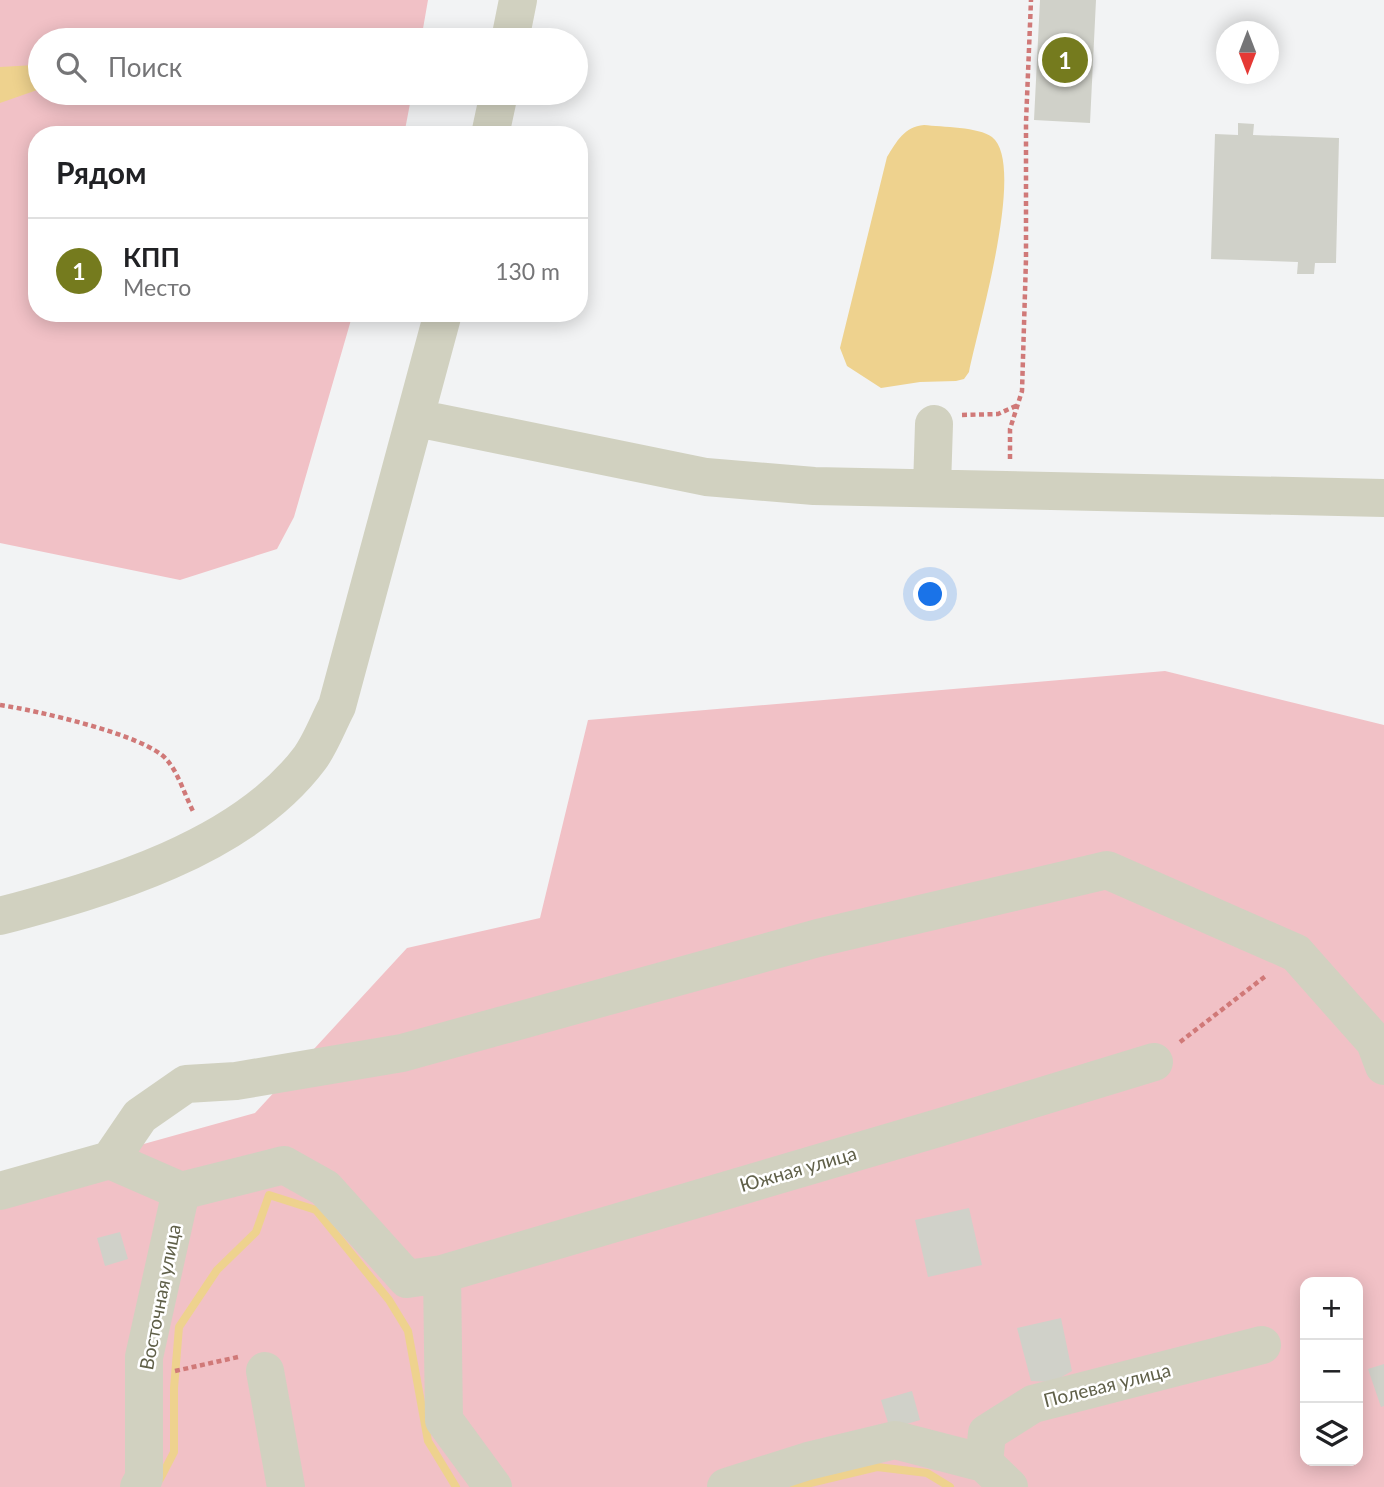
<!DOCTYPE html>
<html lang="ru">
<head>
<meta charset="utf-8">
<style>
	:root { --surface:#fff; --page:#f2f2f2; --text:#202124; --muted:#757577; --line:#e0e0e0; --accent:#757b1e }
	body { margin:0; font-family:Lato,sans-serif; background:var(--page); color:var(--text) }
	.controls { position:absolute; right:21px; bottom:21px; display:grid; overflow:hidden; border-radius:14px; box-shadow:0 4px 18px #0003 }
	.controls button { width:63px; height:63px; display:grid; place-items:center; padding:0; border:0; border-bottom:2px solid var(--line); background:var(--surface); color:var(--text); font:35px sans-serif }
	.compass { position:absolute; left:1216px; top:21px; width:63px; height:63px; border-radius:50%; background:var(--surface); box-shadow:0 4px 18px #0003; rotate:180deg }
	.you { position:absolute; left:931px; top:595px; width:24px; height:24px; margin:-18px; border:5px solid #fff; border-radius:50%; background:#1a73e8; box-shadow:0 0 0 10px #1a73e833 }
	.badge { display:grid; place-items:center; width:46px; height:46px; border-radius:50%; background:var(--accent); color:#fff; font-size:23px; font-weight:700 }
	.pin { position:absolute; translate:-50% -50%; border:4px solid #fff; box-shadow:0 2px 7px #0006 }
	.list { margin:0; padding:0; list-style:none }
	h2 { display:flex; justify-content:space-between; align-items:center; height:91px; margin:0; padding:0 28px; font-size:30px }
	h2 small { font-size:23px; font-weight:400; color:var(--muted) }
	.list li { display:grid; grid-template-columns:46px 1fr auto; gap:21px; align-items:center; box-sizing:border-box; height:105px; padding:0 28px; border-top:2px solid var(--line) }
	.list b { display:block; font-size:26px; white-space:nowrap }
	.list p { margin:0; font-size:23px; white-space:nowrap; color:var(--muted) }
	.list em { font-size:23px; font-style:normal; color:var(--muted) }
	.icon { flex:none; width:38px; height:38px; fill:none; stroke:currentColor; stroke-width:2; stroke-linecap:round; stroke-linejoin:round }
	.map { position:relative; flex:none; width:1384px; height:1487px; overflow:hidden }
	.search { position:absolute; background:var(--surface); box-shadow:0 4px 18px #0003; left:28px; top:28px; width:560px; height:77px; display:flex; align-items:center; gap:18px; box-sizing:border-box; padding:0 24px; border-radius:38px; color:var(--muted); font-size:26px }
	.panel { position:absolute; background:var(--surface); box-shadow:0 4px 18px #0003; left:28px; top:126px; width:560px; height:196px; border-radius:28px }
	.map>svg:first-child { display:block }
	.green { fill:#f1c1c6; fill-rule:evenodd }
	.water { fill:#eed28e }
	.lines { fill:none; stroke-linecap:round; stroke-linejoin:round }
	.stream { stroke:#eed28e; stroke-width:8 }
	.building { fill:#d0d1c9 }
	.path { stroke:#d07978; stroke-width:4.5; stroke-dasharray:5 3.5; stroke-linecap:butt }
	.minor { stroke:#d1d1c0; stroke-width:38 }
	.labels { text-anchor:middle; stroke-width:5; stroke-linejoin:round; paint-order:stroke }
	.street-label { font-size:19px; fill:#606049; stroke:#fff }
</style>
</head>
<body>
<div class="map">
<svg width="1384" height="1487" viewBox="0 0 1384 1487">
	<rect width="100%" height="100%" fill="#f2f3f4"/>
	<path class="green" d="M0 0H428L421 40H40V93H412L404 135H37V313H353L294 517 277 549 180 580 0 543Z
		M1165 671 1384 725V1487H0V1184L255 1113 407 948 540 918 588 720ZM1305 1282H1358V1461H1305Z"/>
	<path class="water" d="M35 65 40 76V89L0 103V67Z
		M924 125C942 127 979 127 992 137 1027 164 977 330 969 372L964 379 956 381 920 382 881 388 847 366 840 348 887 157C897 141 904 127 924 125Z"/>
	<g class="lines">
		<path class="stream" d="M160 1479 174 1452V1388L179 1327 217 1270 256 1232 269 1195 316 1210 389 1300 408 1331 428 1441 456 1487
			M794 1487 877 1467 927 1473 950 1487"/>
	</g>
	<path class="building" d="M1040 0H1096L1090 123 1034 120Z
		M1238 123 1254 124 1253 135 1339 138 1336 263H1315L1314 274H1297L1298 262 1211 259 1215 134 1238 135Z
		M969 1208 982 1265 928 1277 915 1220Z
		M120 1232 128 1259 105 1266 97 1238Z
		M1061 1318 1072 1371 1053 1382 1031 1381 1017 1328Z
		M1384 1364V1406L1381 1407 1368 1369Z
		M912 1391 920 1420 890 1429 881 1400Z"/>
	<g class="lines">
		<path class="path" d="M962 415 998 414 1018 405
			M1010 459V429L1022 391 1026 259V122L1031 0
			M0 705C34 710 147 735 167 760 179 774 185 796 194 813
			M1180 1042 1267 975
			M175 1371 238 1357"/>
		<path class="minor" d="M510 40 518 0
			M490 135 499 93
			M416 418 706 477 814 486 1384 498
			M932 487 934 424
			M0 916C105 888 242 849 310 758 321 743 328 723 337 706L443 313
			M110 1160 140 1116 186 1084 236 1081 402 1053 818 938 1107 870 1296 953 1375 1042 1384 1066
			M0 1191 110 1160 181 1191
			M181 1191 284 1165 325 1188 407 1279 442 1274 444 1420 493 1487
			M442 1274 938 1128 1154 1062
			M265 1371 286 1487
			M984 1463 987 1433 1033 1404 1262 1345
			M139 1487 144 1478V1357L181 1191
			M726 1487 808 1461 895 1440 984 1463 1009 1487"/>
	</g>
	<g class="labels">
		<g class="street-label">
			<text transform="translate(798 1169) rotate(-16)" y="7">Южная улица</text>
			<text transform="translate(160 1297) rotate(-79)" y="7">Восточная улица</text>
			<text transform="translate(1107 1385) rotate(-14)" y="7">Полевая улица</text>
		</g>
	</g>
</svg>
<div class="controls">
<button>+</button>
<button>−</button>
<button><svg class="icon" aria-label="layers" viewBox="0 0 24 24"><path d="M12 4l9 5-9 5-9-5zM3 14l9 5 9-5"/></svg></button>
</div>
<svg class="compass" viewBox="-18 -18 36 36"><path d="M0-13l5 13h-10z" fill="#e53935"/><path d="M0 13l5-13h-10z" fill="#757577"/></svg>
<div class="you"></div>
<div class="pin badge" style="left:1065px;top:60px">1</div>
<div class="search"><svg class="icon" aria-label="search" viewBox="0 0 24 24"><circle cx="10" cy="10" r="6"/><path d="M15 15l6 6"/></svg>Поиск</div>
<section class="panel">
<h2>Рядом<small></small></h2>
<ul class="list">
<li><span class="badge">1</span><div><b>КПП</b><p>Место</p></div><em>130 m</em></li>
</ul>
</section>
</div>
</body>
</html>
